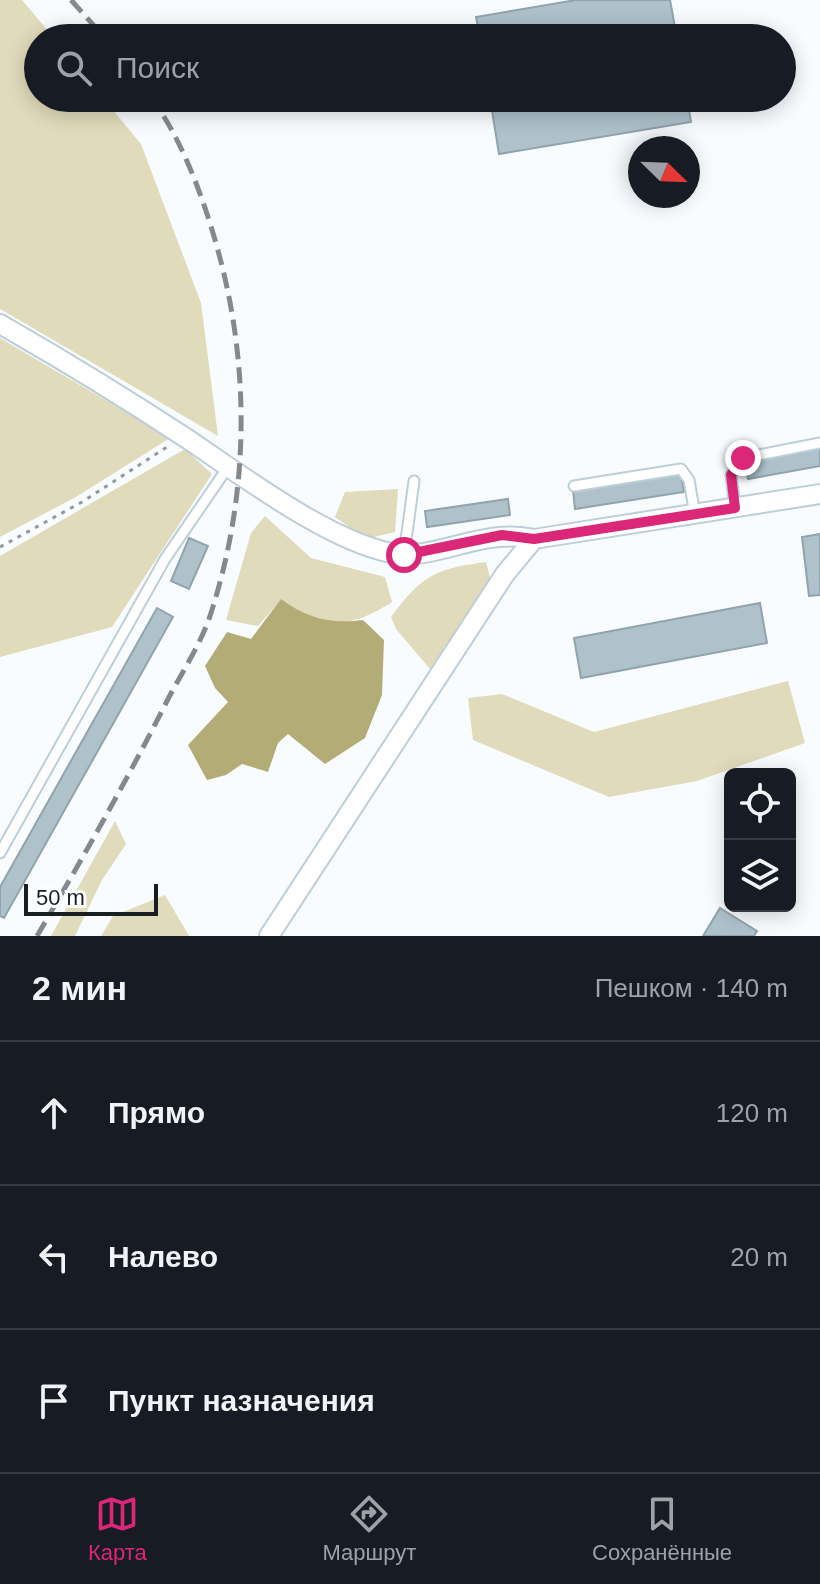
<!DOCTYPE html>
<html lang="ru">
<head>
<meta charset="utf-8">
<style>
	:root { --surface:#171b24; --page:#20242c; --text:#f1f3f6; --muted:#9ea1a6; --line:#363941; --accent:#db2777 }
	body { margin:0; font-family:Arial,sans-serif; background:var(--page); color:var(--text) }
	.controls { position:absolute; right:24px; bottom:24px; display:grid; overflow:hidden; border-radius:12px; box-shadow:0 4px 20px #0003 }
	.controls button { width:72px; height:72px; display:grid; place-items:center; padding:0; border:0; border-bottom:2px solid var(--line); background:var(--surface); color:var(--text); font:40px sans-serif }
	.compass { position:absolute; left:628px; top:136px; width:72px; height:72px; border-radius:50%; background:var(--surface); box-shadow:0 4px 20px #0003; rotate:113deg }
	.scale { position:absolute; left:24px; bottom:20px; width:134px; box-sizing:border-box; padding-left:8px; border:4px solid #181f23; border-top:0; font-size:22px; line-height:28px; white-space:nowrap; color:#181f23; -webkit-text-stroke:6px #fff; paint-order:stroke }
	.stop { position:absolute; width:24px; height:24px; margin:-18px; border:6px solid #db2777; border-radius:50%; background:#fff }
	.stop.end { background:#db2777; border-color:#fff; box-shadow:0 2px 8px #0008 }
	.list { margin:0; padding:0; list-style:none }
	h2 { display:flex; justify-content:space-between; align-items:center; height:104px; margin:0; padding:0 32px; font-size:34px }
	h2 small { font-size:26px; font-weight:400; color:var(--muted) }
	.list li { display:grid; grid-template-columns:52px 1fr auto; gap:24px; align-items:center; box-sizing:border-box; height:144px; padding:0 32px; border-top:2px solid var(--line) }
	.list b { display:block; font-size:30px; white-space:nowrap }
	.list em { font-size:26px; font-style:normal; color:var(--muted) }
	.icon { flex:none; width:44px; height:44px; fill:none; stroke:currentColor; stroke-width:2; stroke-linecap:round; stroke-linejoin:round }
	.map { position:relative; flex:none; width:820px; height:936px; overflow:hidden }
	.search { position:absolute; background:var(--surface); box-shadow:0 4px 20px #0003; left:24px; right:24px; top:24px; height:88px; display:flex; align-items:center; gap:20px; box-sizing:border-box; padding:0 28px; border-radius:44px; color:var(--muted); font-size:30px }
	.sheet { height:536px; background:var(--surface) }
	nav { display:flex; justify-content:space-around; align-items:center; box-sizing:border-box; height:112px; border-top:2px solid var(--line); background:var(--surface); font-size:22px; color:var(--muted) }
	nav a { display:grid; justify-items:center; gap:4px }
	nav .on { color:var(--accent) }
	.map>svg:first-child { display:block }
	.green { fill:#e0dbbb }
	.water { fill:#b4ac77 }
	.building { fill:#afc2cc; stroke:#91a3ad; stroke-width:2 }
	.lines { fill:none; stroke-linecap:round; stroke-linejoin:round }
	.service-casing { stroke:#bccfd9; stroke-width:13 }
	.minor-casing { stroke:#bccfd9; stroke-width:22 }
	.path { stroke:#949a9c; stroke-width:3; stroke-dasharray:4 6; stroke-linecap:butt }
	.service { stroke:#fff; stroke-width:9 }
	.minor { stroke:#fff; stroke-width:18 }
	.rail { stroke:#84898d; stroke-width:5; stroke-dasharray:16 8; stroke-linecap:butt }
	.route { stroke:#db2777; stroke-width:10 }
</style>
</head>
<body>
<div class="map">
<svg width="820" height="936" viewBox="0 0 820 936">
	<rect width="100%" height="100%" fill="#f8fcfe"/>
	<path class="green" d="M0 0H22L54 38H38V98H103L141 144 201 303 218 436 0 309Z
		M0 338 170 438 76 497 0 537Z
		M185 449 212 474 112 627 0 657V556Z
		M398 489 395 532 366 539 335 517 345 492Z
		M265 516 311 558 385 577 392 602C350 629 323 630 281 600L258 626 226 620 251 533Z
		M486 562 491 581 430 669 396 629 391 617C423 575 434 569 486 562Z
		M788 681 805 743 697 781 609 797 473 740 468 698 502 694 594 732Z
		M115 821 126 844 102 880 75 936H51Z
		M165 895 189 936H101L113 916Z"/>
	<path class="water" d="M281 599C308 619 331 624 363 620L384 640 382 695 365 738 325 764 288 734 278 743 268 772 242 764 226 775 207 780 188 745 228 702 215 688 205 666 227 632 251 639Z"/>
	<path class="building" d="M576 0H670L677 38H480L476 17Z
		M490 98H687L691 122 499 154Z
		M820 446V466L748 479 744 459Z
		M681 474 684 492 575 509 573 490Z
		M508 499 510 515 427 527 425 511Z
		M820 534V595L809 596 802 537Z
		M189 538 208 546 189 589 171 581Z
		M760 603 767 643 581 678 574 638Z
		M157 608 173 617 4 918 0 916V887Z
		M720 908 757 931 754 936H703Z"/>
	<g class="lines">
		<defs>
			<path id="service" d="M574 486 681 469 689 480 695 515
				M735 508 731 475 743 458 820 443
				M404 555 414 481
				M0 853 165 559 228 467"/>
			<path id="minor" d="M0 324C63 360 125 398 186 438 241 475 327 540 391 553 434 562 482 527 534 539
				M269 936 505 574 534 539 820 494"/>
		</defs>
		<use href="#service" class="service-casing"/>
		<use href="#minor" class="minor-casing"/>
		<path class="path" d="M0 547 82 502 167 447"/>
		<use href="#service" class="service"/>
		<use href="#minor" class="minor"/>
		<path class="rail" d="M71 0 105 38
			M37 936C82 859 126 782 166 703 180 675 200 646 210 616 248 500 251 376 220 258 207 208 183 139 151 98"/>
	</g>
	<g class="lines">
		<path class="route" d="M404 555 502 535 534 539 735 508 731 475 743 458"/>
	</g>
</svg>
<div class="controls">
<button><svg class="icon" aria-label="locate" viewBox="0 0 24 24"><circle cx="12" cy="12" r="6"/><path d="M12 2v4M12 18v4M2 12h4M18 12h4"/></svg></button>
<button><svg class="icon" aria-label="layers" viewBox="0 0 24 24"><path d="M12 4l9 5-9 5-9-5zM3 14l9 5 9-5"/></svg></button>
</div>
<svg class="compass" viewBox="-18 -18 36 36"><path d="M0-13l5 13h-10z" fill="#e53935"/><path d="M0 13l5-13h-10z" fill="#9ea1a6"/></svg>
<div class="scale">50 m</div>
<div class="stop" style="left:404px;top:555px"></div>
<div class="stop end" style="left:743px;top:458px"></div>
<div class="search"><svg class="icon" aria-label="search" viewBox="0 0 24 24"><circle cx="10" cy="10" r="6"/><path d="M15 15l6 6"/></svg>Поиск</div>
</div>
<section class="sheet">
<h2>2 мин<small>Пешком · 140 m</small></h2>
<ul class="list">
<li><svg class="icon" aria-label="ahead" viewBox="0 0 24 24"><path d="M12 20V5M6 11l6-6 6 6"/></svg><div><b>Прямо</b></div><em>120 m</em></li>
<li><svg class="icon" aria-label="left" viewBox="0 0 24 24"><path d="M17 20v-9H6M10 6l-5 5 5 5"/></svg><div><b>Налево</b></div><em>20 m</em></li>
<li><svg class="icon" aria-label="arrive" viewBox="0 0 24 24"><path d="M6 21V4h12l-3 4 3 4H6"/></svg><div><b>Пункт назначения</b></div></li>
</ul>
</section>
<nav>
<a class="on"><svg class="icon" aria-label="map" viewBox="0 0 24 24"><path d="M3 6l6-2 6 2 6-2v14l-6 2-6-2-6 2zM9 4v14M15 6v14"/></svg>Карта</a>
<a><svg class="icon" aria-label="directions" viewBox="0 0 24 24"><path d="M12 3l9 9-9 9-9-9zM9 14v-3h6M13 9l2 2-2 2"/></svg>Маршрут</a>
<a><svg class="icon" aria-label="saved" viewBox="0 0 24 24"><path d="M7 4h10v16l-5-4-5 4z"/></svg>Сохранённые</a>
</nav>
</body>
</html>
